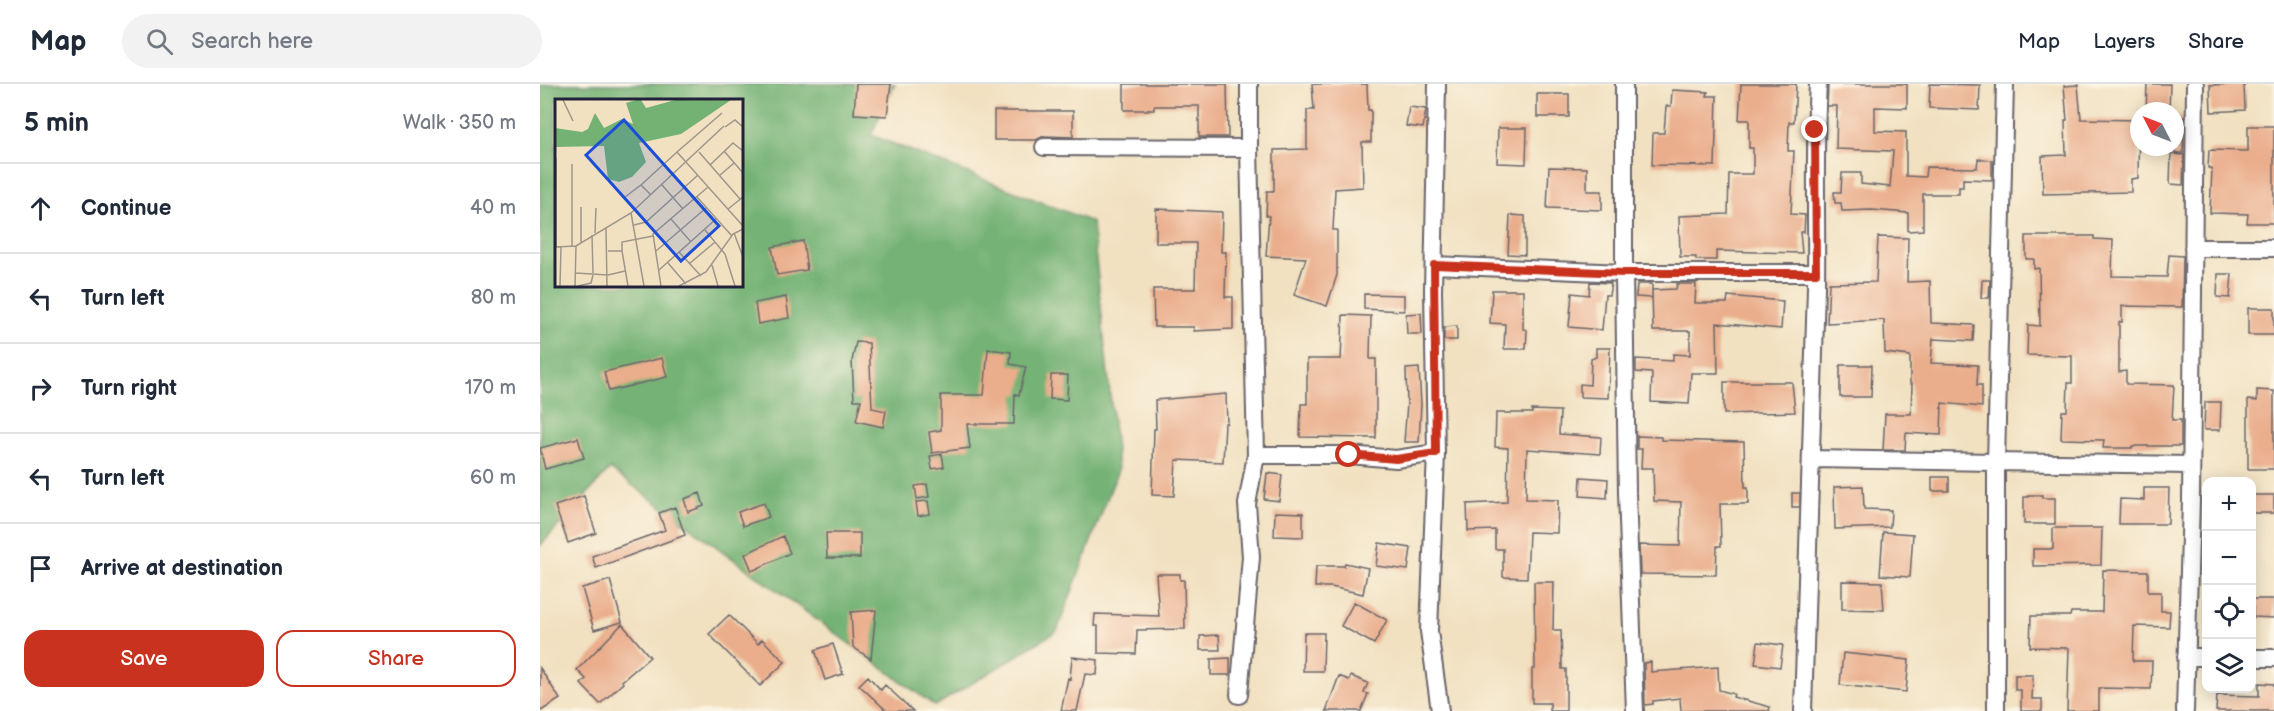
<!DOCTYPE html>
<html lang="en">
<head>
<meta charset="utf-8">
<style>
	:root { --surface:#fff; --page:#f2f2f3; --text:#1f2937; --muted:#747a83; --line:#e0e1e3; --accent:#c8321e }
	body { margin:0; font-family:"Balsamiq Sans",sans-serif; background:var(--page); color:var(--text) }
	.controls { position:absolute; right:18px; bottom:18px; display:grid; overflow:hidden; border-radius:12px; box-shadow:0 3px 15px #0003 }
	.controls button { width:54px; height:54px; display:grid; place-items:center; padding:0; border:0; border-bottom:2px solid var(--line); background:var(--surface); color:var(--text); font:30px sans-serif }
	.compass { position:absolute; left:1590px; top:18px; width:54px; height:54px; border-radius:50%; background:var(--surface); box-shadow:0 3px 15px #0003; rotate:312deg }
	.stop { position:absolute; width:18px; height:18px; margin:-14px; border:4px solid #c8321e; border-radius:50%; background:#fff }
	.stop.end { background:#c8321e; border-color:#fff; box-shadow:0 2px 6px #0008 }
	.list { margin:0; padding:0; list-style:none }
	h2 { display:flex; justify-content:space-between; align-items:center; height:78px; margin:0; padding:0 24px; font-size:26px }
	h2 small { font-size:20px; font-weight:400; color:var(--muted) }
	.list li { display:grid; grid-template-columns:39px 1fr auto; gap:18px; align-items:center; box-sizing:border-box; height:90px; padding:0 24px; border-top:2px solid var(--line) }
	.list b { display:block; font-size:22px; white-space:nowrap }
	.list em { font-size:20px; font-style:normal; color:var(--muted) }
	.actions { display:flex; gap:12px; padding:18px 24px }
	.actions a { flex:1; padding:14px 0; border:2px solid var(--accent); border-radius:18px; text-align:center; font-size:21px; color:var(--accent) }
	.actions .main { background:var(--accent); color:#fff }
	.icon { flex:none; width:33px; height:33px; fill:none; stroke:currentColor; stroke-width:2; stroke-linecap:round; stroke-linejoin:round }
	.map { position:relative; flex:none; width:1734px; height:627px; overflow:hidden }
	header { display:flex; align-items:center; gap:36px; box-sizing:border-box; height:84px; padding:0 30px; background:var(--surface); border-bottom:2px solid var(--line) }
	header strong { font-size:28px }
	nav { display:flex; gap:33px; margin-inline-start:auto; font-size:21px }
	.search { width:420px; height:54px; background:var(--page); display:flex; align-items:center; gap:15px; box-sizing:border-box; padding:0 21px; border-radius:33px; color:var(--muted); font-size:22px }
	main { display:flex }
	aside { flex:1; background:var(--surface) }
	.map>svg:first-child { display:block }
	.forest { fill:#74b274; stroke:#4b6a58; stroke-width:1.5; fill-rule:evenodd }
	.building { fill:#eaae8c }
	.lines { fill:none; stroke-linecap:round; stroke-linejoin:round }
	.minor-casing { stroke:#6a656a; stroke-width:20 }
	.minor { stroke:#fff; stroke-width:16 }
	.route { stroke:#c8321e; stroke-width:8 }
	.inset-road { fill:none; stroke:#9e958b; stroke-width:1.5 }
	.view { fill:#1d4ed8; fill-opacity:0.15; stroke:#1d4ed8; stroke-width:3 }
	.inset-edge { fill:none; stroke:#22223b; stroke-width:3 }
</style>
</head>
<body>
<header>
<strong>Map</strong>
<div class="search"><svg class="icon" aria-label="search" viewBox="0 0 24 24"><circle cx="10" cy="10" r="6"/><path d="M15 15l6 6"/></svg>Search here</div>
<nav><a>Map</a><a>Layers</a><a>Share</a></nav>
</header>
<main>
<aside>
<h2>5 min<small>Walk · 350 m</small></h2>
<ul class="list">
<li><svg class="icon" aria-label="ahead" viewBox="0 0 24 24"><path d="M12 20V5M6 11l6-6 6 6"/></svg><div><b>Continue</b></div><em>40 m</em></li>
<li><svg class="icon" aria-label="left" viewBox="0 0 24 24"><path d="M17 20v-9H6M10 6l-5 5 5 5"/></svg><div><b>Turn left</b></div><em>80 m</em></li>
<li><svg class="icon" aria-label="right" viewBox="0 0 24 24"><path d="M7 20v-9h11M14 6l5 5-5 5"/></svg><div><b>Turn right</b></div><em>170 m</em></li>
<li><svg class="icon" aria-label="left" viewBox="0 0 24 24"><path d="M17 20v-9H6M10 6l-5 5 5 5"/></svg><div><b>Turn left</b></div><em>60 m</em></li>
<li><svg class="icon" aria-label="arrive" viewBox="0 0 24 24"><path d="M6 21V4h12l-3 4 3 4H6"/></svg><div><b>Arrive at destination</b></div></li>
</ul>
<div class="actions"><a class="main">Save</a><a>Share</a></div>
</aside>
<div class="map">
<svg width="1734" height="627" viewBox="0 0 1734 627">
	<rect width="100%" height="100%" fill="#fcf5e5"/>
	<filter id="ink" filterUnits="userSpaceOnUse"><feTurbulence type="fractalNoise" baseFrequency=".0167" numOctaves="2"/><feDisplacementMap in="SourceGraphic" scale="12" xChannelSelector="R" yChannelSelector="G"/><feConvolveMatrix kernelMatrix="1 2 1 2 8 2 1 2 1" color-interpolation-filters="sRGB"/></filter>
	<filter id="wash" filterUnits="userSpaceOnUse"><feTurbulence type="fractalNoise" baseFrequency=".008" numOctaves="4" result="noise"/><feDisplacementMap in="SourceGraphic" scale="24" xChannelSelector="R" yChannelSelector="G"/><feGaussianBlur stdDeviation="1.35" result="paint"/><feColorMatrix in="noise" values="0 0 0 0 0 0 0 0 0 0 0 0 0 0 0 0 0 1.4 0 .05"/><feComposite in="paint" operator="in"/></filter>
	<g filter="url(#wash)">
		<rect width="100%" height="100%" fill="#f1e1c1"/>
		<path class="forest" d="M12 0H355L331 51 552 138 578 386 517 547 395 622 70 385 0 462V2ZM16 16H201V201H16Z"/>
		<g id="blocks">
			<path class="building" d="M316 0H351L347 32 314 30Z
				M584 0H687L688 53H659V22H614V26H584Z
				M772 0H827L828 26H831V58H822L823 103 795 105 793 146H797V191L787 222 754 211 766 174 726 172 729 132H726L727 107H734V66L767 65V26H774Z
				M1201 0H1256L1254 38H1249L1248 67H1254L1251 130 1265 131 1264 148H1260L1262 169 1176 167V176H1156V173H1140L1139 132 1188 130 1189 90H1213V64H1209V36H1199Z
				M1288 0H1367V24L1335 23V47L1366 48V92L1385 93 1386 83 1437 84 1438 75 1452 76V96L1423 95V103H1419V110H1383V146L1368 147V129L1332 126 1302 127 1301 119H1295L1294 108H1301L1302 89H1321V100L1350 103 1353 67 1296 65 1297 22H1287Z
				M1390 0 1440 1 1439 26 1389 24Z
				M1607 0H1630L1629 27H1606Z
				M1704 0 1705 26 1671 28 1670 1Z
				M1538 1 1541 35 1599 36 1598 94 1591 95V108L1503 110 1502 72 1526 71 1525 36H1527L1524 2Z
				M1132 6 1168 8 1167 12H1177L1175 82 1112 81 1113 49H1124L1126 22H1131Z
				M997 10H1029V33H997Z
				M869 23 886 25 883 44 866 42Z
				M454 27H533V53L504 52 496 56H454Z
				M1635 32 1644 33 1643 69H1635Z
				M1708 42H1734V139H1707L1708 130 1670 129 1672 84H1668L1669 66 1708 67Z
				M958 44H987L986 80 957 79Z
				M1631 70 1644 71 1643 101 1630 100Z
				M1009 83 1047 84V107H1062V126L1007 124Z
				M616 125 682 128 681 168H686L685 213H693V245L654 247V243H614L613 205H655L656 159H616Z
				M970 131 985 132V171L968 170Z
				M1486 152H1554V155L1573 156 1572 192 1627 193 1629 171 1643 172 1642 223 1582 222V238H1579V288L1586 287V300L1634 301 1632 336H1641V362H1592V364H1563L1564 356 1521 355 1522 327H1527L1528 299H1532V272L1487 271 1488 241 1500 242 1499 184 1494 185V175H1486Z
				M1338 153 1368 154 1367 198 1390 197 1391 239 1434 241 1433 257 1393 255 1391 279 1438 281 1437 301H1442V323L1402 319 1401 351 1366 349 1365 366H1343L1345 330H1371L1372 300H1370V272L1345 269 1344 236 1287 239 1289 199 1336 198Z
				M263 157 267 186 237 191 232 163Z
				M1678 190H1692L1690 214 1677 213Z
				M1442 196H1450L1449 214H1441Z
				M1050 198 1071 199 1069 211H1065L1062 246 1029 243 1032 209 1049 211Z
				M1097 200H1112V214L1096 213Z
				M1137 200H1156L1155 219H1187L1188 212 1243 217 1241 245 1177 239 1178 289H1151L1149 320 1111 318 1112 289 1096 288V275L1133 277V270L1150 271V247H1113L1112 206 1136 205Z
				M952 206H983V245L987 246 986 265H964L965 240 950 239Z
				M824 210 864 211V227L824 225Z
				M246 213 249 234 218 240 215 219Z
				M1708 224H1734V251H1708Z
				M881 229 882 250H867L866 230Z
				M803 231 831 232 830 275H836V354L760 353 761 320H767V275H801Z
				M917 242V256H904V243Z
				M316 258 329 259 332 324 346 327 343 343 316 337 321 316H314L312 277Z
				M1056 264H1070L1068 314 1040 313V300L1050 301 1051 275 1056 273Z
				M448 265 471 268 470 280 486 283 479 311 475 310 474 340H427L430 364 392 369 389 348 401 346V311H444Z
				M122 274 127 293 69 307 64 288Z
				M1300 281H1332L1331 313H1300Z
				M879 284 881 320 879 358H864L867 320 866 285Z
				M511 291H528L527 316 510 315Z
				M1184 298H1252L1255 328 1184 330Z
				M1717 306 1734 307V385H1708V316L1717 317Z
				M686 310 687 339H685L683 378 636 376 634 412 612 411 614 345H616L615 316Z
				M1665 318H1681L1680 346H1664Z
				M992 326 1020 327 1019 350 1061 353 1060 370 987 365 986 415 1018 416 1017 449 989 448 987 494 963 493V465H955V446L928 447 927 420 967 418 968 364 955 363 956 329H992Z
				M1097 352 1121 353V356L1204 358 1205 403H1208V420H1180L1181 462H1177L1176 491 1100 490 1099 461 1140 462 1141 418 1114 417 1113 384H1101L1102 365H1097Z
				M38 354 44 374 5 385 0 364Z
				M402 370 404 383 392 385 390 372Z
				M727 389 742 391 739 417 724 415Z
				M1041 393 1068 395 1067 414 1040 412Z
				M1392 393H1409V407H1392Z
				M387 400 389 413 377 415 375 402Z
				M1323 402 1324 425 1351 426 1350 443 1295 445 1294 403Z
				M1604 404H1629L1628 440H1579L1580 415 1604 416Z
				M160 409 164 422 148 428 144 415Z
				M1252 409H1260V423H1252Z
				M1488 411H1502V414H1515V440H1484V413H1488Z
				M1712 411H1734V429H1712Z
				M44 412 56 449 28 459 15 422Z
				M388 417 390 430 378 432 376 418Z
				M224 419 229 433 203 442 198 428Z
				M135 423 145 451 56 484 52 472 125 446 119 429Z
				M735 428 763 429V453L734 452Z
				M1513 444H1562L1561 481 1493 482V465H1513Z
				M1343 448 1373 450 1370 493 1340 491Z
				M286 449H320V474H287Z
				M243 452 250 469 212 487 205 470Z
				M839 459 871 464 868 486 836 482Z
				M805 479 828 484 823 510 791 503H775L776 482H804Z
				M1563 486 1608 487V508H1621V527H1630L1629 543 1594 542 1593 577H1612L1611 605 1559 604V627H1527L1529 564 1490 563 1491 532H1530L1531 528H1562Z
				M616 490H640V496H644L645 545 597 546 596 570 558 569V542H554L555 530 619 532Z
				M70 496 82 538 54 546 42 504Z
				M1302 497 1342 498 1344 526 1302 525Z
				M994 498H1014L1013 546H1021L1022 585H1026V627H1010V619H992V585H995Z
				M1713 515H1734V534L1713 533Z
				M814 518 847 536 834 560 801 542Z
				M336 526 331 575 313 563 311 528Z
				M189 531 218 560 222 555 245 578 220 602 169 550Z
				M82 540 110 573 82 597 83 599 60 620 41 600 46 595 37 586Z
				M764 549H784L783 587H763Z
				M679 551 680 566H660V552Z
				M1218 558 1243 561 1240 583 1215 580Z
				M293 560 303 590 285 596 275 566Z
				M1303 569 1369 576 1366 608 1300 601Z
				M532 573 558 576 557 591 545 590 537 627H521L528 594 530 595Z
				M690 574V591H671V575Z
				M1111 578V588L1178 583 1179 606 1194 610 1193 613 1230 623 1229 627H1141L1140 614 1113 617V620L1105 621 1104 579Z
				M0 584 20 615 1 627H0Z
				M1475 591H1493L1492 615H1502V627H1481V606H1475Z
				M328 592 341 606 345 601 373 627H347L319 601Z
				M799 592 809 596 811 592 828 599 824 609 828 610 821 627H786Z
				M1719 599 1734 600V627H1676L1677 611 1719 612Z"/>
		</g>
	</g>
	<g filter="url(#ink)">
		<use href="#blocks" fill-opacity="0" stroke="#6a656a" stroke-width="1.5"/>
		<g class="lines">
			<defs>
				<path id="minor" d="M709 0V64L716 371
					M897 0 893 207 896 369 889 547 900 627
					M1084 0V189L1087 409 1095 627
					M504 63 709 64
					M1653 164H1734
					M894 181 1084 189H1276
					M1272 375 1650 381
					M1646 573H1666
					M1712 574H1734
					M699 611 711 473 707 420 716 371H809L856 375 896 369
					M1263 627C1268 486 1273 345 1276 204 1277 136 1274 68 1278 0
					M1456 627V379L1465 0
					M1645 627 1651 417 1655 0"/>
			</defs>
			<use href="#minor" class="minor-casing"/>
			<use href="#minor" class="minor"/>
		</g>
	</g>
	<g class="lines" filter="url(#ink)">
		<path class="route" d="M809 371 856 375 896 369 894 181 1084 189H1276L1275 46"/>
	</g>
	<g transform="translate(15 15)">
		<rect width="188" height="188" fill="#f1e1c1"/>
		<path d="M81 1H86L91 9 120 1H176L126 35 84 44 91 63 77 78 64 83 53 80 49 47 0 48V29L27 33 33 30 40 14 49 29 67 20 78 25 71 4Z" fill="#74b274"/>
		<path class="inset-road" d="M8 1 18 22M170 28 180 21 188 28M169 52 188 74M122 53 167 14M144 53 185 100M1 59V148M17 65V147M155 66 178 44 188 52M164 77 179 64M86 86 122 53 188 127M107 86 128 110M70 98 86 86 96 96M142 98 177 137M26 108V143M173 110 188 98M76 114 89 187M116 120 136 143M79 126 91 123 143 76M51 129 52 187M150 131 170 155 180 187M40 134 41 109M179 134 188 158M37 136 38 174M0 148 21 147 76 114 169 27M53 152H67L73 187M67 152V143L98 137M101 152 151 109M124 153 146 177M113 164 131 185M134 165 160 143M157 166 163 187M104 171 161 120M21 174 53 176 70 172M5 187 6 148M20 187 21 147M23 187 36 184 38 176M106 187 98 135 153 88M124 187 151 173 178 135 188 130"/>
		<path class="view" d="M69 21 164 127 126 162 31 56Z"/>
		<rect width="188" height="188" class="inset-edge"/>
	</g>
</svg>
<div class="controls">
<button>+</button>
<button>−</button>
<button><svg class="icon" aria-label="locate" viewBox="0 0 24 24"><circle cx="12" cy="12" r="6"/><path d="M12 2v4M12 18v4M2 12h4M18 12h4"/></svg></button>
<button><svg class="icon" aria-label="layers" viewBox="0 0 24 24"><path d="M12 4l9 5-9 5-9-5zM3 14l9 5 9-5"/></svg></button>
</div>
<svg class="compass" viewBox="-18 -18 36 36"><path d="M0-13l5 13h-10z" fill="#e53935"/><path d="M0 13l5-13h-10z" fill="#747a83"/></svg>
<div class="stop" style="left:809px;top:371px"></div>
<div class="stop end" style="left:1275px;top:46px"></div>
</div>
</main>
</body>
</html>
